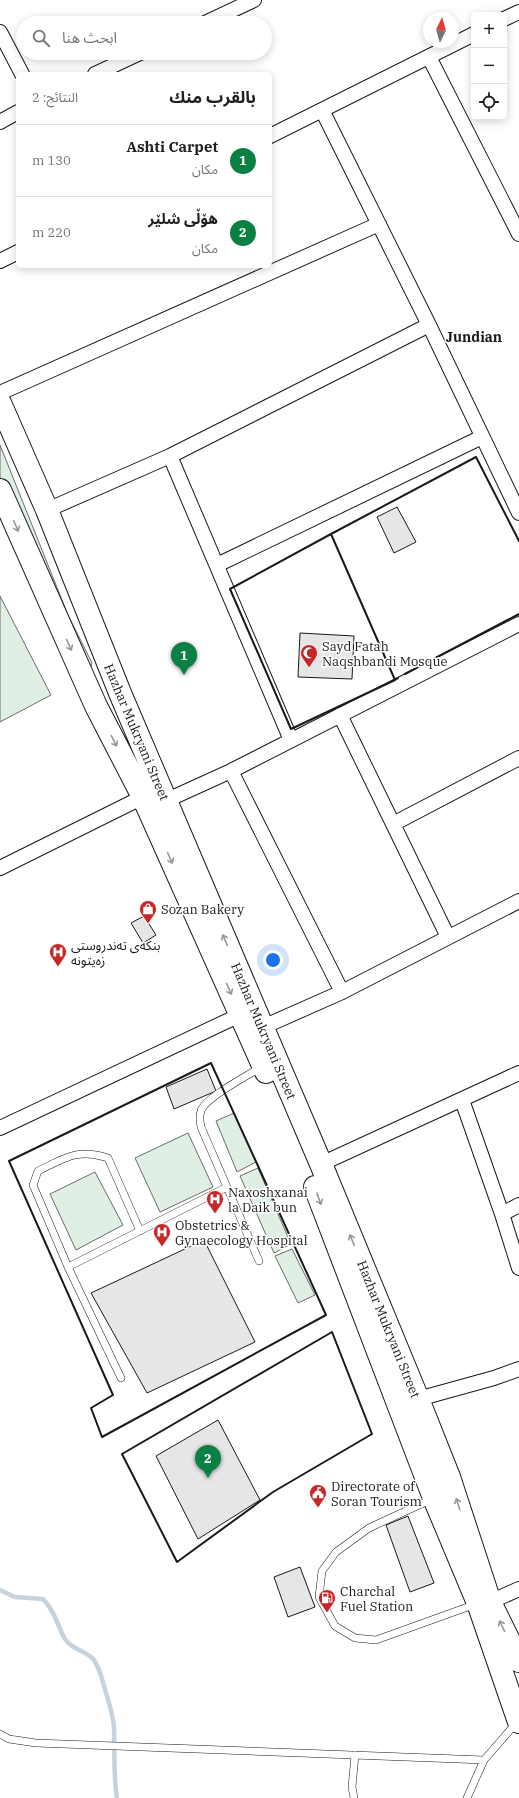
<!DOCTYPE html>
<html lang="ar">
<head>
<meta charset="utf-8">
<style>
	:root { --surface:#fff; --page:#f2f2f2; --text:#202124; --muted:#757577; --line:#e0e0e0; --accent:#0b8043 }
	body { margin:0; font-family:"IBM Plex Serif","Noto Sans Arabic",serif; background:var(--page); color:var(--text); direction:rtl }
	.controls { position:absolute; right:12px; top:12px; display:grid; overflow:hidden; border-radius:6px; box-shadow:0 2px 10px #0003 }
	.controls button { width:36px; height:36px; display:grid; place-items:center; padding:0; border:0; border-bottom:1px solid var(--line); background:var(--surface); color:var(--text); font:20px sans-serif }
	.compass { position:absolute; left:423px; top:12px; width:36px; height:36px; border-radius:50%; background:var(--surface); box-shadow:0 2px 10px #0003; rotate:5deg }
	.you { position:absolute; left:273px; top:960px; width:14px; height:14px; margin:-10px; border:3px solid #fff; border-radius:50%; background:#1a73e8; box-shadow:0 0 0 6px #1a73e833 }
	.badge { display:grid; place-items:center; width:26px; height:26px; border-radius:50%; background:var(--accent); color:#fff; font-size:13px; font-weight:700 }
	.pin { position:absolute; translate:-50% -33px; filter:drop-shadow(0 1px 2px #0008) }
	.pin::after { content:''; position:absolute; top:21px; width:14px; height:12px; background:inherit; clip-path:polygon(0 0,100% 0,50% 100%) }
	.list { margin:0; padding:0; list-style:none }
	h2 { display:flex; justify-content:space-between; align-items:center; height:52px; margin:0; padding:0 16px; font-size:17px }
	h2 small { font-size:13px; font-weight:400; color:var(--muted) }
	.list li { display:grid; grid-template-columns:26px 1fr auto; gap:12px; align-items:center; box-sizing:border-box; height:72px; padding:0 16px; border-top:1px solid var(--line) }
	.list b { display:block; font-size:15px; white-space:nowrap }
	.list p { margin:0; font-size:13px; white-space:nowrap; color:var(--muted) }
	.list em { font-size:13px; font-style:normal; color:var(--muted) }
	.icon { flex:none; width:22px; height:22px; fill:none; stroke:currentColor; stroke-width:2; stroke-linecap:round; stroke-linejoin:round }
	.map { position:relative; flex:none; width:519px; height:1798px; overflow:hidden; direction:ltr }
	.search { position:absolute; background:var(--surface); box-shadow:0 2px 10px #0003; left:16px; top:16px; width:256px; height:44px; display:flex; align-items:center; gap:10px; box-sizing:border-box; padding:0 14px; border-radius:22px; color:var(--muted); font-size:15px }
	.panel { position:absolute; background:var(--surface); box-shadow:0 2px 10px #0003; left:16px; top:72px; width:256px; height:196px; border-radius:6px; direction:rtl }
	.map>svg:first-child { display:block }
	.green { fill:#e0efe3; stroke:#6a6a6a }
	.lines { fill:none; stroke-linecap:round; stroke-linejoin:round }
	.stream { stroke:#c6d2dc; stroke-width:4.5 }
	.building { fill:#e6e6e6; stroke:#1a1a1a }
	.lane-casing { stroke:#1a1a1a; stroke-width:8 }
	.street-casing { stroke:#1a1a1a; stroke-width:16 }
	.highway-casing { stroke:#1a1a1a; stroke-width:24 }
	.lane { stroke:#fff; stroke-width:7 }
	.street { stroke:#fff; stroke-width:14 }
	.highway { stroke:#fff; stroke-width:22 }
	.wall { stroke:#1a1a1a; stroke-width:2 }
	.oneway { stroke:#989898 }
	.labels { text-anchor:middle; stroke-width:3; stroke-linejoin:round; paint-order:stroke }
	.poi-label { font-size:13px; fill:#1a1a1a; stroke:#fff; text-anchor:start }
	.street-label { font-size:13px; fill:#1a1a1a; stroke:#fff }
	.neighbourhood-label { font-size:14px; font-weight:bold; fill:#1a1a1a; stroke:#fff }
</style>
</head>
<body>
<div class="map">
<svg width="519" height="1798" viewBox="0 0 519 1798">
	<rect width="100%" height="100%" fill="#fff"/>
	<path class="green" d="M0 445 68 615 92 663 90 669 19 526 0 478Z
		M0 596 51 695 0 722Z
		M234 1113 256 1162 237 1172 216 1121Z
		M188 1133 213 1187 160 1212 135 1158Z
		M258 1168 291 1244 274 1253 240 1176Z
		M95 1172 123 1225 76 1250 50 1194Z
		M292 1249 315 1295 298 1303 275 1256Z"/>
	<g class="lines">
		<path class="stream" d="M0 1590 15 1597 43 1599C55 1611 57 1625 65 1639 73 1651 86 1650 94 1660 99 1668 102 1678 104 1686 108 1700 113 1713 114 1728 115 1751 113 1774 117 1798"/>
	</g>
	<path class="building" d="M397 507 416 542 394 553 377 517Z
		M300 633 354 636 352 679 298 677Z
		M144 916 156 935 143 943 131 923Z
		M207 1069 216 1091 174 1109 166 1087Z
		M204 1240 255 1342 147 1393 91 1293Z
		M218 1420 260 1500 198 1539 156 1456Z
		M408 1516 434 1583 410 1592 386 1525Z
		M300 1567 315 1607 288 1617 274 1577Z"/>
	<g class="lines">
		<defs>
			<path id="lane" d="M259 1261 201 1127C200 1122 199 1116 201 1111 204 1098 249 1075 261 1067
				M68 1267 227 1187
				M121 1378 68 1267 33 1185 38 1171C65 1158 77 1148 108 1158L140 1231
				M432 1499 369 1528 336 1552 322 1571 319 1597 335 1626 355 1638 376 1640 476 1604
				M0 1734 9 1739 36 1743 484 1760
				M354 1798 352 1787 355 1755
				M467 1798 484 1760 517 1722"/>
			<path id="street" d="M504 19 519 12
				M205 23 254 0
				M0 32 22 74
				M429 57 519 234
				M95 74 140 53
				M322 110 429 325 519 513
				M0 122 18 112
				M270 136 474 34
				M0 261 18 252
				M0 393 379 224
				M170 456 291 740
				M47 510 170 456 429 325
				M217 565 482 437
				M340 715 448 937
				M231 771 342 992
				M165 801 231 771 519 624
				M393 824 519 758
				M0 868 143 797
				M263 1027 342 992 519 901
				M462 1100 502 1214 519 1268
				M0 1128 240 1015
				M321 1164 519 1073
				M502 1214 519 1205
				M418 1399 494 1378 519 1369
				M490 1602 519 1589"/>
			<path id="highway" d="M0 403 47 510 120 693 321 1164 418 1399 449 1477 490 1602 519 1661
				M0 490 96 706 143 797 266 1072
				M315 1187 434 1498 478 1603 519 1722"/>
		</defs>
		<use href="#lane" class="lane-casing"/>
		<use href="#street" class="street-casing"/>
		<use href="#highway" class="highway-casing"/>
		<use href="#lane" class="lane"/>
		<use href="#street" class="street"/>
		<use href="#highway" class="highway"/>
		<path class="wall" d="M331 534 395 680 291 729 230 589Z
			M405 674 519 614
			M398 678 395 680 331 534 476 457 519 541
			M211 1063 326 1315 102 1437 91 1408 113 1395 9 1161Z
			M332 1332 372 1434 273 1492 177 1562 122 1454Z"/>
	</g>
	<defs><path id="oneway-shaft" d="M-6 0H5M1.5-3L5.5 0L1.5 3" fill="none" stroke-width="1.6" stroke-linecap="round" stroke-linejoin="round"/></defs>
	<g class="oneway">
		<use href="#oneway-shaft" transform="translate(16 526) rotate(66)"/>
		<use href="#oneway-shaft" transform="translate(69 645) rotate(66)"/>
		<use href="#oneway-shaft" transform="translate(114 741) rotate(63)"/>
		<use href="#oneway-shaft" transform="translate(170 858) rotate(66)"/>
		<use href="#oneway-shaft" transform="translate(225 940) rotate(-113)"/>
		<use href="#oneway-shaft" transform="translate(229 989) rotate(66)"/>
		<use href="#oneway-shaft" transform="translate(319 1199) rotate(70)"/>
		<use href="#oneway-shaft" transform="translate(352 1240) rotate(-112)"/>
		<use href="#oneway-shaft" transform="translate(458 1504) rotate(-108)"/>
		<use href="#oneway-shaft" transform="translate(502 1626) rotate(-116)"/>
	</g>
	<defs>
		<symbol id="mosque-pin" viewBox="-11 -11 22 30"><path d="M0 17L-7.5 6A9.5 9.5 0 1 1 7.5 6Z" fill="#c62828" stroke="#fff"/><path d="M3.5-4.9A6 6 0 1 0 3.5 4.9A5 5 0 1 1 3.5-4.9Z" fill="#fff"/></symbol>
		<symbol id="shop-pin" viewBox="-11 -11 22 30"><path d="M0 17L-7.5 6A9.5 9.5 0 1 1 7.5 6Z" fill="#c62828" stroke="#fff"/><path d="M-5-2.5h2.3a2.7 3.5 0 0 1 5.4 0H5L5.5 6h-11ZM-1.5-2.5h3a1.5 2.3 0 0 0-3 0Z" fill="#fff"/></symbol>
		<symbol id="hospital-pin" viewBox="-11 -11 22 30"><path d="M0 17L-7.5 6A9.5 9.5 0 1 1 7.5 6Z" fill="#c62828" stroke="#fff"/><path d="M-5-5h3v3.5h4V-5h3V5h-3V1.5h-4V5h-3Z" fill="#fff"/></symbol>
		<symbol id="civic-pin" viewBox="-11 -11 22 30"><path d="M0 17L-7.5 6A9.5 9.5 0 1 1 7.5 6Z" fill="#c62828" stroke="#fff"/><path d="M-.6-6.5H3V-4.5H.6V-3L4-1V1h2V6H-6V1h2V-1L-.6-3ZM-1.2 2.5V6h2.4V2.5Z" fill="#fff"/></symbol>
		<symbol id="fuel-pin" viewBox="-11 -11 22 30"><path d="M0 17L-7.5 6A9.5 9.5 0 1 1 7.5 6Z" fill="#c62828" stroke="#fff"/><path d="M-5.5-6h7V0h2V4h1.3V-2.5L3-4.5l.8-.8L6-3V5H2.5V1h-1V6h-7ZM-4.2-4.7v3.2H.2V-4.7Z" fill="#fff"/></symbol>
	</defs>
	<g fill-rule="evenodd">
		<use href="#mosque-pin" x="299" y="643" width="20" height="27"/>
		<use href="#shop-pin" x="138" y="899" width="20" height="27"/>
		<use href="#hospital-pin" x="48" y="942" width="20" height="27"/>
		<use href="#hospital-pin" x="205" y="1189" width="20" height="27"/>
		<use href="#hospital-pin" x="152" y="1222" width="20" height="27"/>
		<use href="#civic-pin" x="308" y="1483" width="20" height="27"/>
		<use href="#fuel-pin" x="317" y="1588" width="20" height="27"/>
	</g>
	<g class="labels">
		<g class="poi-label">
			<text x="322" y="651">Sayd Fatah<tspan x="322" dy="15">Naqshbandi Mosque</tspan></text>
			<text x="161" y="914">Sozan Bakery</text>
			<text x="71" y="950">بنکەی تەندروستی<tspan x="71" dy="15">زەیتونە</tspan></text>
			<text x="228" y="1197">Naxoshxanai<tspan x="228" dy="15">la Daik bun</tspan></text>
			<text x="175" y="1230">Obstetrics &amp;<tspan x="175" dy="15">Gynaecology Hospital</tspan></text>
			<text x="331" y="1491">Directorate of<tspan x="331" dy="15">Soran Tourism</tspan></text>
			<text x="340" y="1596">Charchal<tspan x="340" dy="15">Fuel Station</tspan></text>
		</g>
		<g class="street-label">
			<text transform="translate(137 732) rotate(67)" y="5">Hazhar Mukryani Street</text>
			<text transform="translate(264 1031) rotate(67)" y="5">Hazhar Mukryani Street</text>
			<text transform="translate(389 1329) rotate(68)" y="5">Hazhar Mukryani Street</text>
		</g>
		<g class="neighbourhood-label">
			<text x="474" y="342">Jundian</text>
		</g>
	</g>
</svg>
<div class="controls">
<button>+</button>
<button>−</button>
<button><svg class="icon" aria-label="locate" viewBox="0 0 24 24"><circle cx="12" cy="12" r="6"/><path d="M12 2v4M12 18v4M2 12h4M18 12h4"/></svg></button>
</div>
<svg class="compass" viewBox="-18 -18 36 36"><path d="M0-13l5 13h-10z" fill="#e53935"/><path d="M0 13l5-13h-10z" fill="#757577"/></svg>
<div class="you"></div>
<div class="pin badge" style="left:184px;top:675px">1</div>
<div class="pin badge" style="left:208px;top:1478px">2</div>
<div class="search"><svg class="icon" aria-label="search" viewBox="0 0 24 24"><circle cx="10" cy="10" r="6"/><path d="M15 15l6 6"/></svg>ابحث هنا</div>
<section class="panel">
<h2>بالقرب منك<small>النتائج: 2</small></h2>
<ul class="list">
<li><span class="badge">1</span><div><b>Ashti Carpet</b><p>مكان</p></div><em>130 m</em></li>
<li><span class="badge">2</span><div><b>هۆڵی شلێر</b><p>مكان</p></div><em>220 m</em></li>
</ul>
</section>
</div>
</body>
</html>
